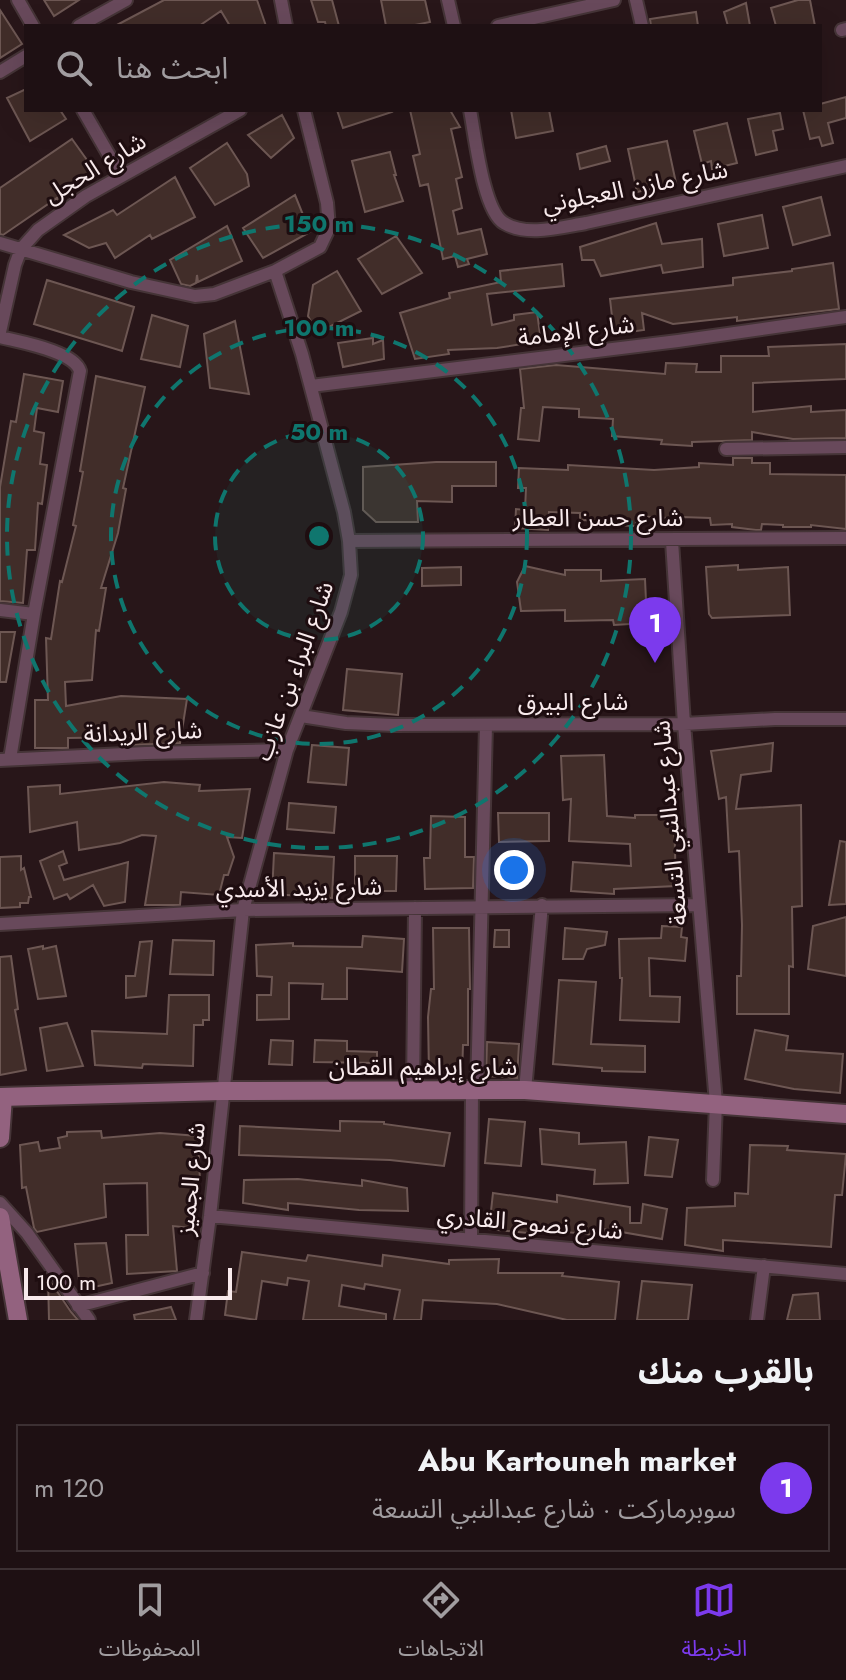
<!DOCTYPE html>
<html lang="ar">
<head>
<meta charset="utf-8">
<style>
	:root { --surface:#1e1013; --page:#2b1e21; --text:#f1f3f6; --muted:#a19da0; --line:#3c3033; --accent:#7c3aed }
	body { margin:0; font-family:Jost,"Noto Sans Arabic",sans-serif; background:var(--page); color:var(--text); direction:rtl }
	.scale { position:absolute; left:24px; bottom:20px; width:208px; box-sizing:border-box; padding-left:8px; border:4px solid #f8eaec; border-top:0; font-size:22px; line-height:28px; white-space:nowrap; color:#f8eaec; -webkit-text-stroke:6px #1e0d10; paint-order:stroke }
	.you { position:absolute; left:514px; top:870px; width:28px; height:28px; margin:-20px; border:6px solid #fff; border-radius:50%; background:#1a73e8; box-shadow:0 0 0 12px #1a73e833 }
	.badge { display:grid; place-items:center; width:52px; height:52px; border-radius:50%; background:var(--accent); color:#fff; font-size:26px; font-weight:700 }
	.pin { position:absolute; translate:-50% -66px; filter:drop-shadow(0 2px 4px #0008) }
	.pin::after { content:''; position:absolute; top:42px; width:28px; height:24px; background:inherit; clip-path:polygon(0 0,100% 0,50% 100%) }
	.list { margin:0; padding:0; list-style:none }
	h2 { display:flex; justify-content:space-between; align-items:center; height:104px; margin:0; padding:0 32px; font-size:34px }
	h2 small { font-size:26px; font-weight:400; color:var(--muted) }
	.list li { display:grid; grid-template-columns:52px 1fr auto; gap:24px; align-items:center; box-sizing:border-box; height:128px; margin:0 16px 16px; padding:0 16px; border:2px solid var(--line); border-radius:0px }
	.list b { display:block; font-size:30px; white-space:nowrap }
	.list p { margin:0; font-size:26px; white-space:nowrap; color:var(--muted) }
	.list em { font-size:26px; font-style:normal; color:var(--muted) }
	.icon { flex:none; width:44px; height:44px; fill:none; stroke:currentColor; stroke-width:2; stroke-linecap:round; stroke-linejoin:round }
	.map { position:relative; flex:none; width:846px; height:1320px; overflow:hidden; direction:ltr }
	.search { position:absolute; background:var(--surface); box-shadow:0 8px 32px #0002; left:24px; right:24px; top:24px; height:88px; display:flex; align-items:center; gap:20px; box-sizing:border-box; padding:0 28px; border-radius:0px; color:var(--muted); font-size:30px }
	.sheet { height:248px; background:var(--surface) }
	nav { display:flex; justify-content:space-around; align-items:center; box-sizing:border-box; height:112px; border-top:2px solid var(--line); background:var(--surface); font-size:22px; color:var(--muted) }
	nav a { display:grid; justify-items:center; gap:4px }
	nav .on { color:var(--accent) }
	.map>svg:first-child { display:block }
	.building { fill:#412d29; stroke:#6d5753; stroke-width:2 }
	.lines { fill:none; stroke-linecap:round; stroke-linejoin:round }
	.street-casing { stroke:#453437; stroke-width:16 }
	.secondary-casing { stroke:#453437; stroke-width:22 }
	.street { stroke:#68495b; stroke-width:12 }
	.secondary { stroke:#93627f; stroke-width:18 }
	.ring { fill:none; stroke:#0f766e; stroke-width:4; stroke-dasharray:14 10 }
	.labels { text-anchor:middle; stroke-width:6; stroke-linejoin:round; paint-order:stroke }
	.street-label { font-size:24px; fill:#f8eaec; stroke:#1e0d10 }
	.centre { fill:#0f766e; stroke:#1e0d10; stroke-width:4 }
	.ring-label { font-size:24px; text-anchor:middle; font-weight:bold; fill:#0f766e; stroke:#1e0d10; stroke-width:6; stroke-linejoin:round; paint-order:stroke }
</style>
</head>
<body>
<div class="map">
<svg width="846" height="1320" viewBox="0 0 846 1320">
	<rect width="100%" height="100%" fill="#281619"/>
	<path class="building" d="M44 0H79L54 16Z
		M164 0H257L266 26H230L221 11 199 26H115Z
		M311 0H332L339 26H326L325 22H318Z
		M381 0H425L430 22 410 26H386Z
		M798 0H810L815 26H776L771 8Z
		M746 3 750 26H728L724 12Z
		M0 10 22 44 0 58Z
		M696 12 698 26H651L650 19Z
		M26 89V110H60L66 119 30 141 7 98Z
		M846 97V118L828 123 833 143 822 146 819 137 810 139 803 110H820V104Z
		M337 110H391L392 112 343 128Z
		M410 110H450L460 127 451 129 462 177 456 179 462 208 453 211 458 234 481 229 487 254 467 259 469 264 458 267 455 256 443 259 428 184 420 186 413 156 420 154Z
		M511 110H549L553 131 516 138Z
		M780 113 783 129 773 131 777 150 756 155 748 119Z
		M282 115 294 138 271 158 248 135Z
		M727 123 737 163 712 169 711 161 702 164 694 131Z
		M72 139 97 174 59 201 57 198 3 235 0 234V188Z
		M667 141 676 183 637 192 628 149Z
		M227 143 247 174 249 186 215 205 190 168Z
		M606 146 610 161 580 169 577 154Z
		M390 152 396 175H394L403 201 365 212 352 161Z
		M175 177 195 217 152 239 150 235 115 258 106 243 89 248 64 235 113 210 117 215Z
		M295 195 310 232 263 258 243 228Z
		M821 197 830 235 793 245 783 207Z
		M762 215 768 248 724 256 718 224Z
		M656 223 662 244 702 239 703 267 663 273 661 265 601 276 594 260H582L580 247Z
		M227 226 242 261 198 282 197 275 196 283 190 286 181 284 170 260Z
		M396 236 422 273 382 294 358 259Z
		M833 263 839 309 737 321V317L673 324 642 313 644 330 614 334 610 299 733 285V278L792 271V269Z
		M562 264 564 286 487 294 492 325 514 320V315L537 312 541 341 497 348 448 350 449 354 415 359 400 313 450 298 449 293 501 282 500 271Z
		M337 271 361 311 317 333 308 316 313 285Z
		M47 280 134 307 122 351 34 324Z
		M152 315 188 326 180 367 141 359Z
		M235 321 249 394 210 388 204 334Z
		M373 338V344L383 340 384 359 343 367 338 343Z
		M846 344V379L753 383V412L811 406V412L846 410V438L793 439 752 432V440L692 442V446L661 444 662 440 612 436 613 419 579 417V409L543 407 539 441 518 439 521 408H524L520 369 556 365 665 374 666 363 697 364 696 372H721V356H769L768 347Z
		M24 374 63 381 58 412 37 408 34 431 44 433 40 464 47 465 42 504 38 503 35 550H27L23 603 0 601V487L11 421 16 422Z
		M96 376 145 387 123 488 126 489 118 533 101 588H106L99 631 96 630 92 680 65 682 66 706 121 696 187 699 180 743 132 745V737L68 738V748H35V700H48L46 638 51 639 60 581 62 582 76 526 73 525 83 472 80 471Z
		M733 458H752V463H770V474L846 475V529L811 525V527H783V525L762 524 761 530H756L732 527V524L711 525 710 518 682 517V520L671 523 668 518 636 516V526L607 525V521L580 520V513L549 512 548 530 515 528 516 509 525 510 526 488H518L519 468 568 470V465L654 470 699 467V463L733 465Z
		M436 462H496V486H452V502L417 501 418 522H376L363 510V467Z
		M738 565V570L788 567 790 615 712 618 709 614 706 567Z
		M525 566 565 575V570H601V581L645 579 647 623 614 625 613 620 565 621V610L521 611 517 582Z
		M461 567V585L422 586V568Z
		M0 632H15L6 682H0Z
		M347 669 402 674 398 715 343 710Z
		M773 743 771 771 741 775 736 809 801 805 802 906 792 907 793 967 789 966V1014H737V976H741L742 925 739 851 729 852 726 797 719 799 711 751Z
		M312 745 349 748 346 785 308 782Z
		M604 755 607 816 635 818V815H674L676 886 614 889V894L571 891 573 862 631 866 630 844 569 841 571 799 563 800 561 756Z
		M164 782 200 785 199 791 250 789 242 838 227 837 234 857 228 875H224L219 895 181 892 180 905H145L156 836 142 835 120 843 79 850 77 822 30 832 28 787 60 785V794Z
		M289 803 336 807 334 833 287 829Z
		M498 813H549V841L499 842Z
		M431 816 465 817V857H474L473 888 425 889 424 858H430Z
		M840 841 846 842V904L829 905Z
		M63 851 67 863 59 866 64 880 128 862 125 902 104 906 93 885 70 899 67 894 54 899 40 861Z
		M274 853 334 857 332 898 272 894Z
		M21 856V870L24 868 31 897H29L28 903H20V907L0 908V857Z
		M355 856H397L396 891H355Z
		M846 917V976L808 969 813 926Z
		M662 926 682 927 681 937 687 938 685 961 649 958 650 996 680 997 679 1022 620 1020 622 978H620L619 939 661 938Z
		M433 928H469L470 989H468V1045H463L462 1075 429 1074 428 1017 431 989H434Z
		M565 928 607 932 605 945 587 949 583 959H563Z
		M495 930H509V947H494Z
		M363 936 404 939 402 972 347 968V999H322L323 984 289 983V1019L257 1020V995H271L272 977 257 976 256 945 293 943V946L362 947Z
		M173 940 214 941 213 975 170 974Z
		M152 941 146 996 126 998V976H135L140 942Z
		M43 946V949L56 946 66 996 38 999 28 949Z
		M11 956 18 1009 15 1010 26 1070 0 1075V957Z
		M559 980 596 982 591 1044 645 1046V1072L602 1071V1068L553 1064Z
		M169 995H209V1020H203V1025H194L193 1066 143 1064 142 1068 95 1065 92 1031 167 1034Z
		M67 1023 83 1066 47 1071 40 1028Z
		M755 1030 788 1036 786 1050 843 1054 840 1093 794 1089 745 1079Z
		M271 1040 293 1041 292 1065 269 1064Z
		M315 1040 347 1041V1051L377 1052V1063L314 1062Z
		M487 1042 519 1044 517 1078 486 1076Z
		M489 1119 525 1122 521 1166 485 1163Z
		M340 1121 384 1122V1124L450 1133 444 1166 390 1160 239 1155 240 1126 340 1131Z
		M540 1129 579 1133V1144L626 1142 628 1183 594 1184 595 1170 542 1164Z
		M101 1131 102 1138 160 1133 198 1136 200 1181H197L192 1228 173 1226 177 1271 127 1274 126 1235H148L147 1183 104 1184 106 1217 37 1232 34 1228 26 1187 22 1188 20 1145 38 1142 40 1151 60 1148 58 1138 67 1136V1132Z
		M649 1137 678 1140 672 1177 645 1175Z
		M750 1145 788 1146 787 1150 846 1154 842 1195H835L831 1247 723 1240V1251L685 1245 687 1208 735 1206V1193L748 1194Z
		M298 1179 362 1186V1180L407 1188 408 1211 359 1210 288 1203V1210L243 1203 244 1180Z
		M493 1193 557 1202V1195L630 1207V1223H641L643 1204 667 1209 662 1239 604 1229 603 1236 539 1229 538 1234 489 1229Z
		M106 1243 112 1283 80 1290 75 1244Z
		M242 1252 306 1261 308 1255 382 1266 383 1255 449 1264V1260L499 1259 498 1273H563L562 1276 619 1282 615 1320H567L497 1304 423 1300 421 1320H394L400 1290 365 1284 364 1289 342 1285 339 1306 386 1314V1320H303L309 1281 288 1278 287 1285 262 1281 256 1320 225 1315 228 1291 236 1292Z
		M48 1278 71 1312 78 1320H49Z
		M642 1281 692 1285 688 1320H637Z
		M818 1293 820 1320H787L793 1295Z
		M171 1307 176 1320H135L134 1315Z"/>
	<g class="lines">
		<defs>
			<path id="street" d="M18 0 33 26
				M281 0 286 26
				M448 0 454 26
				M636 0 642 26
				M79 26 126 0
				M498 26 614 0
				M842 30 846 29
				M0 72 26 56
				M83 110 121 176
				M470 110C475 135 483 211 504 223 527 237 561 227 586 223L846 166
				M0 243 131 282 195 296 214 294 275 271 320 247 329 228 327 203 304 110
				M0 332 15 265 21 249 38 230 86 196 240 110
				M0 337C20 342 74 351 80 371L34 614 10 759
				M311 386 678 341 846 317
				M726 449 846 447
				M349 541 846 538
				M672 541 684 724 716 1103 713 1180
				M0 610 34 614
				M301 716 346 723 394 725 684 724 775 719H846
				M0 760 146 753 287 750
				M0 924 243 910 698 905
				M477 1090 486 725
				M525 1090 542 905
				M413 1091 415 908
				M0 1203 27 1233 89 1320
				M210 1216 846 1274
				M471 1240 472 1090
				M78 1306 203 1273
				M196 1320 210 1216 243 910 287 750 341 612 351 575 349 541 344 512 302 354 275 271
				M757 1320 764 1266"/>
			<path id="secondary" d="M0 1097 222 1091 525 1090 846 1114
				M0 1138 3 1097
				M0 1217 18 1320"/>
		</defs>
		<use href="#street" class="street-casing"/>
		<use href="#secondary" class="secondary-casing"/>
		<use href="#street" class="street"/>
		<use href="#secondary" class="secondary"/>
	</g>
	<circle cx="319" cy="536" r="104" fill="#0f766e" fill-opacity=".12"/>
	<g class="ring">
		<circle cx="319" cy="536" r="104"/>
		<circle cx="319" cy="536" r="208"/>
		<circle cx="319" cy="536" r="312"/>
	</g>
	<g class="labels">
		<g class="street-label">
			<text transform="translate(95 168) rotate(-31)" y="8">شارع الحجل</text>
			<text transform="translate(635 187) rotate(-11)" y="8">شارع مازن العجلوني</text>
			<text transform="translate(576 331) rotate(-7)" y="8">شارع الإمامة</text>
			<text x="598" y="526">شارع حسن العطار</text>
			<text transform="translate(294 671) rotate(-70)" y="8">شارع البراء بن عازب</text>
			<text x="573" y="710">شارع البيرق</text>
			<text transform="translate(143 732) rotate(-2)" y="8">شارع الريدانة</text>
			<text transform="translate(670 823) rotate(-95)" y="8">شارع عبدالنبي التسعة</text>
			<text transform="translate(299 888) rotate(-1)" y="8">شارع يزيد الأسدي</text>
			<text x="423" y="1075">شارع إبراهيم القطان</text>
			<text transform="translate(191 1179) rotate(-84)" y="8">شارع الجميز</text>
			<text transform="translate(530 1223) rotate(5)" y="8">شارع نصوح القادري</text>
		</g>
	</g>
	<circle cx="319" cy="536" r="12" class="centre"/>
	<g class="ring-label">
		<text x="319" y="232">150 m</text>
		<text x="319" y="336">100 m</text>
		<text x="319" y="440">50 m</text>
	</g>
</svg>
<div class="scale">100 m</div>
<div class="you"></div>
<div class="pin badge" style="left:655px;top:663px">1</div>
<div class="search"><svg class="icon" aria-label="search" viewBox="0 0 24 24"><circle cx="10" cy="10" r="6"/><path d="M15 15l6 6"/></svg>ابحث هنا</div>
</div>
<section class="sheet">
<h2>بالقرب منك<small></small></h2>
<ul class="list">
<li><span class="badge">1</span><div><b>Abu Kartouneh market</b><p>سوبرماركت · شارع عبدالنبي التسعة</p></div><em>120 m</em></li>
</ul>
</section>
<nav>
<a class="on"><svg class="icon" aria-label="map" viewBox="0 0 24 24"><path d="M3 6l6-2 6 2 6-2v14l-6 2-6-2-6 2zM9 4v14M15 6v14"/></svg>الخريطة</a>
<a><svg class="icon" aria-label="directions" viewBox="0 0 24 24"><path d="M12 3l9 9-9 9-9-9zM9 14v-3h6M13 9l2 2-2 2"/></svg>الاتجاهات</a>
<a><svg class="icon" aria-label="saved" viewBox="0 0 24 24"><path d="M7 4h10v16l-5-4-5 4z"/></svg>المحفوظات</a>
</nav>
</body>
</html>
